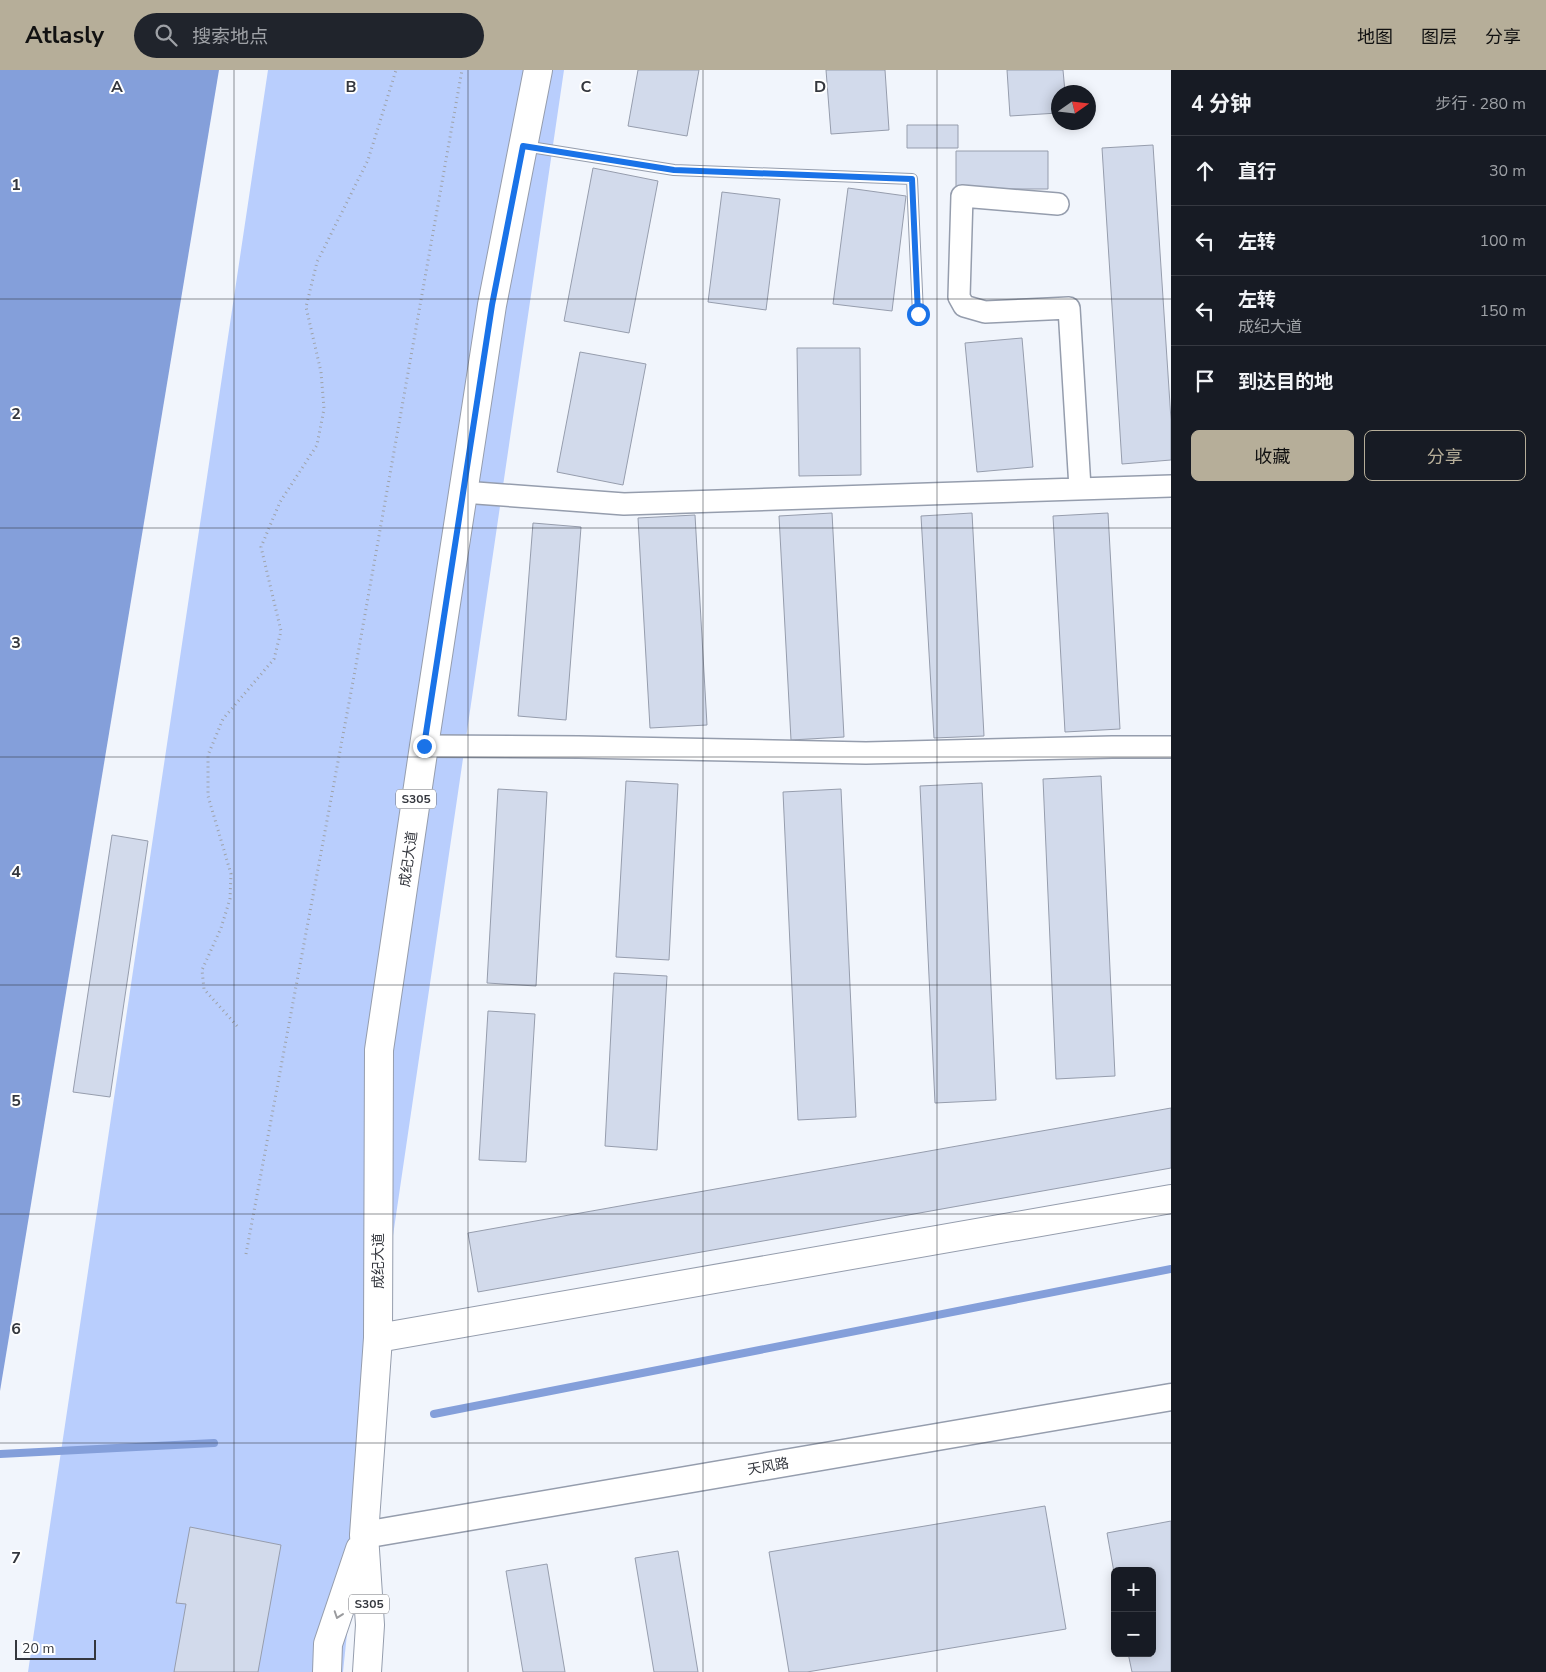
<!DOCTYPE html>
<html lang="zh">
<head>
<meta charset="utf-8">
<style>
	:root { --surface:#171b24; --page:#20242c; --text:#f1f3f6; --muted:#9ea1a6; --line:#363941; --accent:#b6ae99 }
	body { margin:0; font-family:"Nunito Sans","Noto Sans SC",sans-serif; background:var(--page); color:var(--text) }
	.controls { position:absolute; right:15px; bottom:15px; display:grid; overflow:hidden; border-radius:8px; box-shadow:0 2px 12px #0003 }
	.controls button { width:45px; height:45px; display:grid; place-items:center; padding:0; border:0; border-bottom:1px solid var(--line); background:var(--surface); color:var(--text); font:25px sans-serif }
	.compass { position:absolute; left:1051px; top:15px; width:45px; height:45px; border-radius:50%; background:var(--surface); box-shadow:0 2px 12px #0003; rotate:76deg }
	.scale { position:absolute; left:15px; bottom:12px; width:81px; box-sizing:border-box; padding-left:5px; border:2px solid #34373e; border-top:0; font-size:14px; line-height:18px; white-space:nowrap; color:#34373e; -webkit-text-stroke:4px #fff; paint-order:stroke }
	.stop { position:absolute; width:15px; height:15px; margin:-11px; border:4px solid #1a73e8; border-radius:50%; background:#fff }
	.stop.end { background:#1a73e8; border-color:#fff; box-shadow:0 1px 5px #0008 }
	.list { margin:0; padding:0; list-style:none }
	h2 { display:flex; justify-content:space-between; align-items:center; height:65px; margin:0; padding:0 20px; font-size:21px }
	h2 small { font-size:16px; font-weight:400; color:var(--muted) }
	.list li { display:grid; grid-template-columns:32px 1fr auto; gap:15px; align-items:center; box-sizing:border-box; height:70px; padding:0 20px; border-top:1px solid var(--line) }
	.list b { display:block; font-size:19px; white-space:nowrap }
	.list p { margin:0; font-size:16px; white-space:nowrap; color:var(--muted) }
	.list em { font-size:16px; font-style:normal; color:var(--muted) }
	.actions { display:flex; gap:10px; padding:15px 20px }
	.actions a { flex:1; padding:11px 0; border:1px solid var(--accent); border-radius:8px; text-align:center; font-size:18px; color:var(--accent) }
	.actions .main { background:var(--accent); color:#111 }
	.icon { flex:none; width:28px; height:28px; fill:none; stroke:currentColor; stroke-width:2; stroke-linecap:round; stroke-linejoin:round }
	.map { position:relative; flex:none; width:1171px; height:1602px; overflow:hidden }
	header { display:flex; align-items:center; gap:30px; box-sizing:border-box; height:70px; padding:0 25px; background:var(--accent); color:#111 }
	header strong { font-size:24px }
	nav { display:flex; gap:28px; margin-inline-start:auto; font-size:18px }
	.search { width:350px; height:45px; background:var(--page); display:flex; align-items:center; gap:12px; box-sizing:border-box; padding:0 18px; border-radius:28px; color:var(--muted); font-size:19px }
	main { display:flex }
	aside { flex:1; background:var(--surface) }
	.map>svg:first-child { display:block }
	.green { fill:#b9cefd }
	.water { fill:#849fda }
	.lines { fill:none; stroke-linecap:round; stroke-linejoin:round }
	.stream { stroke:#849fda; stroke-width:8 }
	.building { fill:#d2daeb; stroke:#969dad }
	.service-casing { stroke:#959dad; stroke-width:12 }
	.minor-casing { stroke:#959dad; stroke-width:24 }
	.tertiary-casing { stroke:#959dad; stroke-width:29 }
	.secondary-casing { stroke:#959dad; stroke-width:30 }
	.primary-casing { stroke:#959dad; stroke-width:30 }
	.path { stroke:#9ea2a9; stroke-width:3; stroke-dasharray:1 4; stroke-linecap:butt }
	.service { stroke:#fff; stroke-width:10 }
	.minor { stroke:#fff; stroke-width:21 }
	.tertiary { stroke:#fff; stroke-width:26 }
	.secondary { stroke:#fff; stroke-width:28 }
	.primary { stroke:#fff; stroke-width:28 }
	.oneway { stroke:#9a9b9e }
	.route { stroke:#1a73e8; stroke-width:6 }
	.grid { fill:none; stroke:#34373e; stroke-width:1; stroke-opacity:0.55 }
	.labels { text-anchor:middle; stroke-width:4; stroke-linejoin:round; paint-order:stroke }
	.shield { fill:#fff; stroke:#717378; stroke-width:1 }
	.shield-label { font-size:12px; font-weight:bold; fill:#34373e }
	.street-label { font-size:14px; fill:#34373e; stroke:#fff }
	.grid-label { font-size:16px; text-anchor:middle; font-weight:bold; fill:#34373e; stroke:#fff; stroke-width:4; stroke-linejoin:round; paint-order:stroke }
</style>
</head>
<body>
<header>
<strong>Atlasly</strong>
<div class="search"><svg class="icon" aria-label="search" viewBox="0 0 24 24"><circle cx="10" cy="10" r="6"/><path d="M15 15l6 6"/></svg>搜索地点</div>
<nav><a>地图</a><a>图层</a><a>分享</a></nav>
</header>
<main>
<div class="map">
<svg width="1171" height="1602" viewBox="0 0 1171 1602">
	<rect width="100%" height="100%" fill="#f1f5fc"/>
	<path class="green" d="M268 0H564L378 1268 343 1602H28Z"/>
	<path class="water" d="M0 0H219L0 1321Z"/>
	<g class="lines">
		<path class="stream" d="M434 1344 1171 1199
			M0 1384 214 1373"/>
	</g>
	<path class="building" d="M638 0H699L687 66 628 56Z
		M826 0H885L889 60 831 64Z
		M1007 0H1063L1065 22H1058V43L1010 46Z
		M907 55H958V78H907Z
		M1153 75 1171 350V390L1122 394 1102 78Z
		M956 81H1048V119H956Z
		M593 98 658 111 629 263 564 251Z
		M848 118 906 126 892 241 833 234Z
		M722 122 780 129 766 240 708 232Z
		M1022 268 1033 397 977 402 965 273Z
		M797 278H860L861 405 799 406Z
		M580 282 646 294 623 415 557 402Z
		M832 443 844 667 791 670 779 446Z
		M972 443 984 666 934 668 921 446Z
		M1108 443 1120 659 1065 662 1053 446Z
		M695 445 707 655 650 658 638 448Z
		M533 453 581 457 566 650 518 646Z
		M1101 706 1115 1006 1056 1009 1043 709Z
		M626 711 678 714 669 890 616 887Z
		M982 713 996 1030 935 1033 920 716Z
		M498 719 547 722 536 916 487 913Z
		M841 719 856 1047 798 1050 783 722Z
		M112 765 148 771 110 1027 73 1022Z
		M614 903 667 906 657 1080 605 1076Z
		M488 941 535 944 526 1092 479 1090Z
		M1171 1038V1098L478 1222 468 1163Z
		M1045 1436 1066 1559 807 1602H789L769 1482Z
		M1171 1451V1602H1132L1128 1583H1152V1501H1115V1508L1107 1463Z
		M190 1457 281 1475 258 1602H174L186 1534 176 1533Z
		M678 1481 698 1602H654L635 1488Z
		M547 1494 565 1602H523L506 1501Z"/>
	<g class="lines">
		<defs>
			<path id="service" d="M524 76 674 100 912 109 918 244"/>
			<path id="minor" d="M1058 134 962 126 959 227 964 236 985 242 1069 238 1080 418
				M463 422 624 434 1171 416
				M424 676 579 677 866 683 1112 677H1171"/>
			<path id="tertiary" d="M364 1465 1171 1327"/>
			<path id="secondary" d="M378 1268 1171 1129"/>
			<path id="primary" d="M327 1602 328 1574 360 1479
				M367 1602 370 1555 364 1465 378 1268 379 980 424 676 492 235 538 0"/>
		</defs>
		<use href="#service" class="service-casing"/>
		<use href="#minor" class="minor-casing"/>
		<use href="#tertiary" class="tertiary-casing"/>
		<use href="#secondary" class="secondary-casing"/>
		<use href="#primary" class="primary-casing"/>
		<path class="path" d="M237 956 204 919 202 900 221 858 230 829 231 804 208 726V685L223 649 274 589 281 561 261 477 280 432 317 375 324 339 321 302 306 237 317 192 368 90 396 0
			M246 1184 354 606 462 0"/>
		<use href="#service" class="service"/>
		<use href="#minor" class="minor"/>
		<use href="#tertiary" class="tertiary"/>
		<use href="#secondary" class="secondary"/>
		<use href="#primary" class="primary"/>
	</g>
	<defs><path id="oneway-chevron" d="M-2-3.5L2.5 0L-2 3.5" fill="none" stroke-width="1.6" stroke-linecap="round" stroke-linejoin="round" transform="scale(1.25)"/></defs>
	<use class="oneway" href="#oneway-chevron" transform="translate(338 1545) rotate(109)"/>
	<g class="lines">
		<path class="route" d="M424 676 492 235 523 76 674 100 912 109 918 244"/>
	</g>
	<path class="grid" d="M234 0V1602M468 0V1602M703 0V1602M937 0V1602M0 229H1171M0 458H1171M0 687H1171M0 915H1171M0 1144H1171M0 1373H1171"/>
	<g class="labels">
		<g class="shield">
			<rect x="396" y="719.5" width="40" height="19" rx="4"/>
			<rect x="349" y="1524.5" width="40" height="19" rx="4"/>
		</g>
		<g class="shield-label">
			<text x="416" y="733">S305</text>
			<text x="369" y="1538">S305</text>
		</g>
		<g class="street-label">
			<text transform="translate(408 789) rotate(-82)" y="5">成纪大道</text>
			<text transform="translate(378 1191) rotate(-90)" y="5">成纪大道</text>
			<text transform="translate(768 1396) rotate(-10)" y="5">天风路</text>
		</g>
	</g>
	<g class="grid-label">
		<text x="117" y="22">A</text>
		<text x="351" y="22">B</text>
		<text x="586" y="22">C</text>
		<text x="820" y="22">D</text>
		<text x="16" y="120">1</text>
		<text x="16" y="349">2</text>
		<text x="16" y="578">3</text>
		<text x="16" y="807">4</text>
		<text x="16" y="1036">5</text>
		<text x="16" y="1264">6</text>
		<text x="16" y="1493">7</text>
	</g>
</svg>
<div class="controls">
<button>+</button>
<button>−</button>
</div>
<svg class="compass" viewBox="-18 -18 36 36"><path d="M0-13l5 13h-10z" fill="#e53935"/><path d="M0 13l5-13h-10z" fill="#9ea1a6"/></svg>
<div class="scale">20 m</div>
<div class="stop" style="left:918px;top:244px"></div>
<div class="stop end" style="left:424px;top:676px"></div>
</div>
<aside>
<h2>4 分钟<small>步行 · 280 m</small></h2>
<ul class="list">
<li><svg class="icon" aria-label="ahead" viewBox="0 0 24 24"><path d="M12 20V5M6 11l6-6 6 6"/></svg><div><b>直行</b></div><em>30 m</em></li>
<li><svg class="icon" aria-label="left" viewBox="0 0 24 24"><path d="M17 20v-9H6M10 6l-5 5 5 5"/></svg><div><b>左转</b></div><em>100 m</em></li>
<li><svg class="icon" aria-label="left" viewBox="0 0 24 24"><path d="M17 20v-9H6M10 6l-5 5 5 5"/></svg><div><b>左转</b><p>成纪大道</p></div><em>150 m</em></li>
<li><svg class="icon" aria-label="arrive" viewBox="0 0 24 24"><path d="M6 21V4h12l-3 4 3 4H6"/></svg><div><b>到达目的地</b></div></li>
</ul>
<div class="actions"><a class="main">收藏</a><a>分享</a></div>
</aside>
</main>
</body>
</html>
